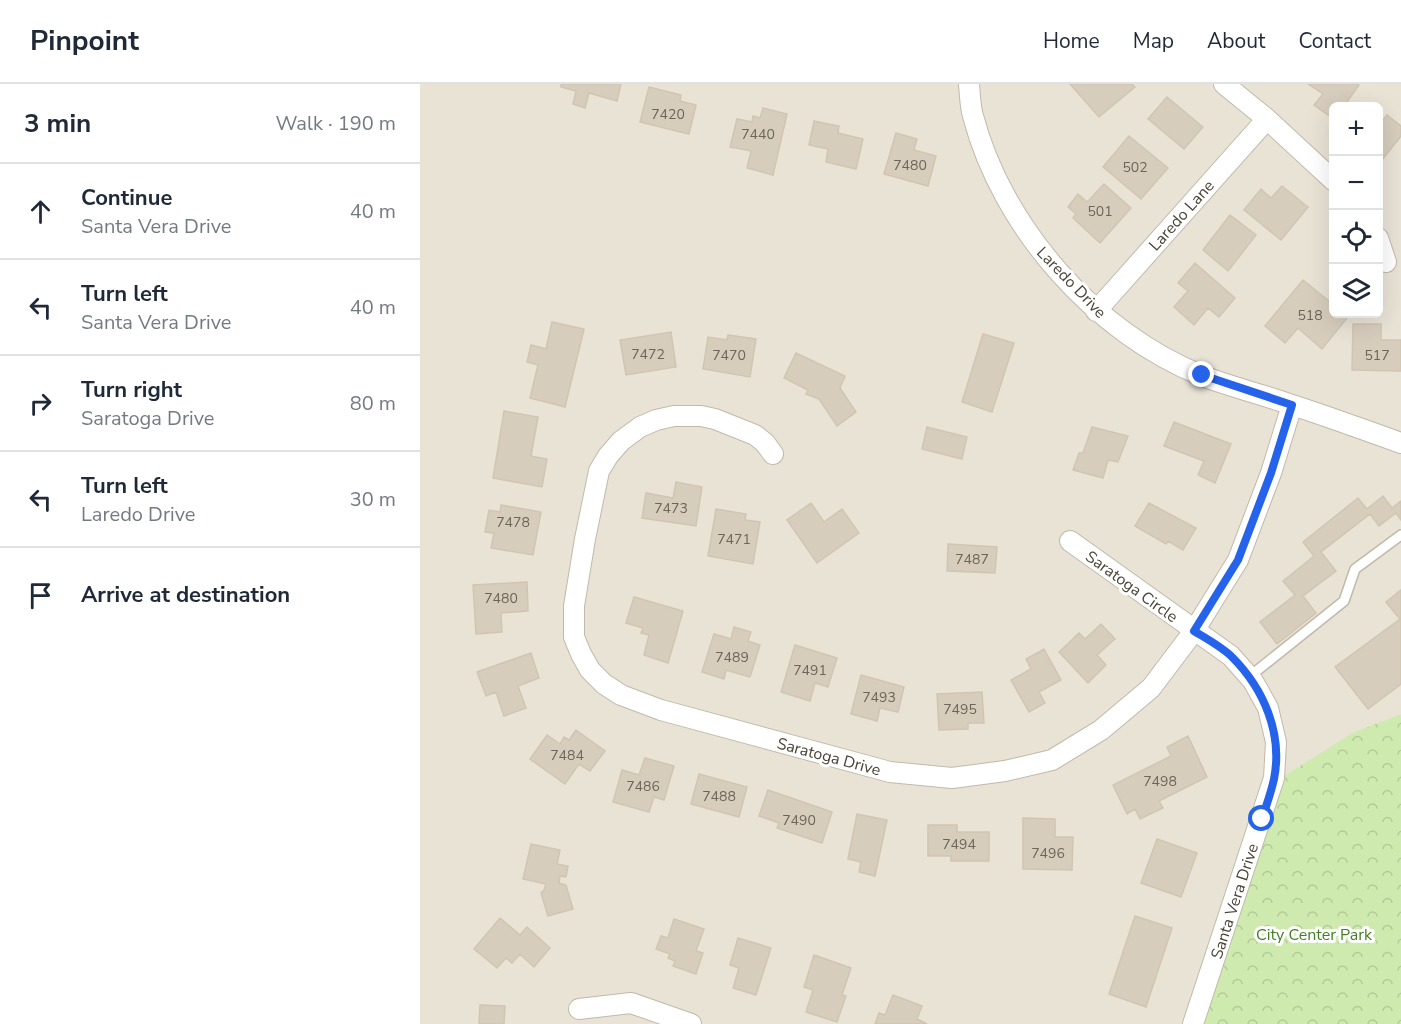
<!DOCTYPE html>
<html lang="en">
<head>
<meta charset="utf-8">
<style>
	:root { --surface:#fff; --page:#f2f2f3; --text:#1f2937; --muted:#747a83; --line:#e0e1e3 }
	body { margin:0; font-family:"Nunito Sans",sans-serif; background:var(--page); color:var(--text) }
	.controls { position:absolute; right:18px; top:18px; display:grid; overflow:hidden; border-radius:9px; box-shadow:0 6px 24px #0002 }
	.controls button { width:54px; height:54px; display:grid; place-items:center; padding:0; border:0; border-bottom:2px solid var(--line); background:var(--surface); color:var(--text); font:30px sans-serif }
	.stop { position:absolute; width:18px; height:18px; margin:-14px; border:4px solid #2563eb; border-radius:50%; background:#fff }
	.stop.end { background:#2563eb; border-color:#fff; box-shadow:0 2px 6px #0008 }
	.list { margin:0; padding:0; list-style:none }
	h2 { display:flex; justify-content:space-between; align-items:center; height:78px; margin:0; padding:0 24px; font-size:26px }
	h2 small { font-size:20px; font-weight:400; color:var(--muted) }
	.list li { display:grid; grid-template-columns:39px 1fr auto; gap:18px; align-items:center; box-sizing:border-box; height:96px; padding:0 24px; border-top:2px solid var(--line) }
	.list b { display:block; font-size:22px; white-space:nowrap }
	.list p { margin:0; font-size:20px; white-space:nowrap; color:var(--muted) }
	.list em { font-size:20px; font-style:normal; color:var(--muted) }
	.icon { flex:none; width:33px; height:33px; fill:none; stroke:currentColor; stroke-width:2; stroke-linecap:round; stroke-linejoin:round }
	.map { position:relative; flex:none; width:981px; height:940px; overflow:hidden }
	header { display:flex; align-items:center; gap:36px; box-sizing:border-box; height:84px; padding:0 30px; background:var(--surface); border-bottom:2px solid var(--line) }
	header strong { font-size:28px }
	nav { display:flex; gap:33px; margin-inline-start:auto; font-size:21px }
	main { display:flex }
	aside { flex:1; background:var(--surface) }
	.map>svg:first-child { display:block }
	.residential { fill:#e9e3d6; fill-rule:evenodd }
	.park { fill:url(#park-crowns) }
	.building { fill:#d7cdbd; stroke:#d2c5b0; stroke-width:1.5 }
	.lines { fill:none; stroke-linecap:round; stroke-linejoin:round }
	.lane-casing { stroke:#c1b9aa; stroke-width:12 }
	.street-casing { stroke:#c1b9aa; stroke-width:22 }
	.lane { stroke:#fff; stroke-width:9 }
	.street { stroke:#fff; stroke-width:20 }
	.route { stroke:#2563eb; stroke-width:8 }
	.labels { text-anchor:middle; stroke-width:6; stroke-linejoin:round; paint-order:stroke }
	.number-label { font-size:14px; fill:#6c6558 }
	.street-label { font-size:16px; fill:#494236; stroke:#fff }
	.park-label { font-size:16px; fill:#467e26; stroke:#fff }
</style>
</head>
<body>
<header>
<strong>Pinpoint</strong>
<nav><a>Home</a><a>Map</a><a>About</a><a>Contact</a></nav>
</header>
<main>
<aside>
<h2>3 min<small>Walk · 190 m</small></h2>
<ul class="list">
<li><svg class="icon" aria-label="ahead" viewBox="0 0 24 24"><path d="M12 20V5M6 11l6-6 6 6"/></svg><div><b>Continue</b><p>Santa Vera Drive</p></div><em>40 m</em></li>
<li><svg class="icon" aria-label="left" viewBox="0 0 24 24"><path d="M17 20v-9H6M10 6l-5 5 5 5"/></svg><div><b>Turn left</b><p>Santa Vera Drive</p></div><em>40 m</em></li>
<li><svg class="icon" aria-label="right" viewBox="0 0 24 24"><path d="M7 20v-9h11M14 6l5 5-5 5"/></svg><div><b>Turn right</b><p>Saratoga Drive</p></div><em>80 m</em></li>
<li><svg class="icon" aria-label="left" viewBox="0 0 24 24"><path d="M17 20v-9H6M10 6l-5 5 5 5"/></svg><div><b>Turn left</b><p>Laredo Drive</p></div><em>30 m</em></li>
<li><svg class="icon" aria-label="arrive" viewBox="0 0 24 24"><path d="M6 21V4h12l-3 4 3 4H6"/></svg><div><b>Arrive at destination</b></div></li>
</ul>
</aside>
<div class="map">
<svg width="981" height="940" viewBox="0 0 981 940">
	<defs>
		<pattern id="park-crowns" width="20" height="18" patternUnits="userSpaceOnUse" patternTransform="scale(1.5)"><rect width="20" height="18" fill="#cfeaaf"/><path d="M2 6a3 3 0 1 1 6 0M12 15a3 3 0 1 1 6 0" fill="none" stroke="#b3ca97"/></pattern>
	</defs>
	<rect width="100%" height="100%" fill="#f5f1e8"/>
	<path class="residential" d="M0 0H981V630L934 648 773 940H0ZM914 22H958V230H914Z"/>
	<path class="park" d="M981 630V940H773L853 699 934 648Z"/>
	<path class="building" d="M141 0H201L197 17 169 9 165 24 153 20 156 7 141 3Z
		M650 0H712L715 3 679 33Z
		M888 0H937L939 1 924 22H914V35L894 21 903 10Z
		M229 3 261 11 260 17 276 21 269 50 220 38Z
		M747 13 783 43 764 65 728 35Z
		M343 24 367 30 353 91 327 84 331 67 310 63 317 35 332 38 333 32 340 34Z
		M967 31 981 42V52L962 76 958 73V42Z
		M394 37 419 42 418 49 443 55 436 85 406 78 408 65 389 61Z
		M476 49 497 55 494 66 516 72 508 102 464 90Z
		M709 52 748 84 721 115 683 83Z
		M684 100 711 124 680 159 653 134 656 130 648 123 658 110 667 118Z
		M862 102 888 123 861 156 824 126 841 105 851 114Z
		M810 131 836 151 808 187 783 166Z
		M775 179 815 214 799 233 788 224 774 241 754 223 768 207 758 199Z
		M883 196 914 221V230H924L928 233 902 265 878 244 865 259 845 242Z
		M132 238 164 245 145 323 110 314 118 281 107 278 111 261 126 265Z
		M933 240H961V256H981V287L932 286Z
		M251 248 256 283 206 291 200 256Z
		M563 250 594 259 572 328 542 318Z
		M308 251 336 255 330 293 283 285 288 253 307 256Z
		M376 269 425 292 420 304 436 328 417 342 399 315 386 310 388 306 364 294Z
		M84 327 118 333 111 372 127 375 122 403 73 394Z
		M754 338 811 360 795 399 778 391 784 377 744 362Z
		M507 343 547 353 542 375 502 365Z
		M672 343 708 352 698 378 688 376 683 394 653 386 659 369H663Z
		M256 398 282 403 276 442 222 434 226 409 253 414Z
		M963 412 972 424 981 417V436L976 429 959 442 950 430 901 468 916 487 883 512 896 529 857 560 840 538 875 511 863 497 894 472 883 458 938 414 947 425Z
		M391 419 404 438 422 425 439 449 397 479 367 436Z
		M729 419 776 444 763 466 748 457 746 460 715 442Z
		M81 421 121 428 113 471 71 464 74 449 65 448 69 426 80 428Z
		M296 425 326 430 325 436 340 438 333 480 288 472Z
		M528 460 577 463 575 489 527 487Z
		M107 498 108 527 81 529 82 548 56 550 53 501Z
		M981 506V600L948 625 915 583 980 535 966 518Z
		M214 513 263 527 248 579 224 571 229 551 221 549 223 544 206 539Z
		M681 540 695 555 677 571 686 581 668 599 639 568 659 549 665 555Z
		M314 543 331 548 328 557 340 561 330 593 306 586 304 595 282 588 294 550 311 555Z
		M375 561 417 574 408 603 395 599 390 617 361 608Z
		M624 565 641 596 619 608 625 619 609 628 591 596 611 585 606 575Z
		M111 569 119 594 98 602 106 624 84 632 76 608 66 612 57 588Z
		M441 591 484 603 478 628 460 624 457 637 431 630Z
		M562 608 564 639H548V645L519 646 517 610Z
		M156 646 185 667 170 687 159 680 145 700 110 675 127 651 140 660 144 653 149 656Z
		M768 652 787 693 739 717 743 724 720 735 715 725 707 730 693 701 751 672 747 663Z
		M225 674 254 682 244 716 234 713 229 728 193 718 202 686 219 691Z
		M279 690 327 703 319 733 271 720Z
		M348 706 412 728 402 759 357 744 359 739 339 732Z
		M437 730 467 736 455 792 439 788 441 778 428 775Z
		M603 734 635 735V753H653L652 786 603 785Z
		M508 741H537V748H569V777H531V772H508Z
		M737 755 777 769 761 813 721 799Z
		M111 760 140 766 137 780 148 782 146 793 140 792 139 799 146 801 153 825 128 832 121 809 124 806 126 800 103 795Z
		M715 832 752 844 726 923 689 910Z
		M80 834 100 851 107 843 130 864 114 883 100 870 92 879 86 874 77 884 54 865Z
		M254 835 284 845 276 867 283 869 276 890 253 882 255 877 248 874 250 870 236 865 241 852 248 854Z
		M318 854 351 864 336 911 313 904 319 884 310 881Z
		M394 871 431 884 422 911 426 912 417 938 386 928 393 906 384 903Z
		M473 911 502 922 497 935 507 940H455L459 929 465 931Z
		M60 921 85 922 84 940H59Z"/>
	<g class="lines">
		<defs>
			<path id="lane" d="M829 593 924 517 935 485 981 451"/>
			<path id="street" d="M549 0C550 10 550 22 553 32 582 143 675 249 783 292 811 303 841 310 869 320 907 332 944 346 981 359
				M804 0 847 35 914 97
				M958 154 966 178
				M676 227 847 35
				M353 370 345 359 335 351 295 335 281 332H254L236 336 220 343 201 357 188 372 179 387 165 455 154 522V553L161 570 170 586 184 600 201 611 241 626 470 688 532 694 585 687 632 676 681 646 731 604 774 547 818 476 851 389 872 321
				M650 457 811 572 833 597 848 624 856 658 854 694 773 940
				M159 925 211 919 271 940"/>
		</defs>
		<use href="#lane" class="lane-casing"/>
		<use href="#street" class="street-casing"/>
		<use href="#lane" class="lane"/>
		<use href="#street" class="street"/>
	</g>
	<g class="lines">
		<path class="route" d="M782 291 872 321 851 389 818 476 774 547C787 555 802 563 812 573 844 605 863 650 854 695 851 709 846 722 842 735"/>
	</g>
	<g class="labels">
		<g class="number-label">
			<text x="248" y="35">7420</text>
			<text x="338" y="55">7440</text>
			<text x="490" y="86">7480</text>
			<text x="715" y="88">502</text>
			<text x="680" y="132">501</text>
			<text x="890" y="236">518</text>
			<text x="228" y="275">7472</text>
			<text x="309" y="276">7470</text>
			<text x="957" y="276">517</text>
			<text x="251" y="429">7473</text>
			<text x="93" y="443">7478</text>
			<text x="314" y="460">7471</text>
			<text x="552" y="480">7487</text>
			<text x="81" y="519">7480</text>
			<text x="312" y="578">7489</text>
			<text x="390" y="591">7491</text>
			<text x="459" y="618">7493</text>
			<text x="540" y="630">7495</text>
			<text x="147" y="676">7484</text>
			<text x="740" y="702">7498</text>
			<text x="223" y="707">7486</text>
			<text x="299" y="717">7488</text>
			<text x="379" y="741">7490</text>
			<text x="539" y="765">7494</text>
			<text x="628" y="774">7496</text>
		</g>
		<g class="street-label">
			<text transform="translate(761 131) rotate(-48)" y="6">Laredo Lane</text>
			<text transform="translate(652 198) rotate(46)" y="6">Laredo Drive</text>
			<text transform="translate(712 502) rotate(36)" y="6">Saratoga Circle</text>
			<text transform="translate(409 672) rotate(15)" y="6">Saratoga Drive</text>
			<text transform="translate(814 817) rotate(-72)" y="6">Santa Vera Drive</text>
		</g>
		<g class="park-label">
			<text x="894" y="856">City Center Park</text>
		</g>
	</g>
</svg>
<div class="controls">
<button>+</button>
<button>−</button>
<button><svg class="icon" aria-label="locate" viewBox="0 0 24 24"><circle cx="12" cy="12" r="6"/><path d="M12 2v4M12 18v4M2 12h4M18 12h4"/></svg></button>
<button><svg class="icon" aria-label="layers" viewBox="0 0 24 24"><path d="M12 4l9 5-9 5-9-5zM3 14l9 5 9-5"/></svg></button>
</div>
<div class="stop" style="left:842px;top:735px"></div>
<div class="stop end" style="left:782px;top:291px"></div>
</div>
</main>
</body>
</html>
